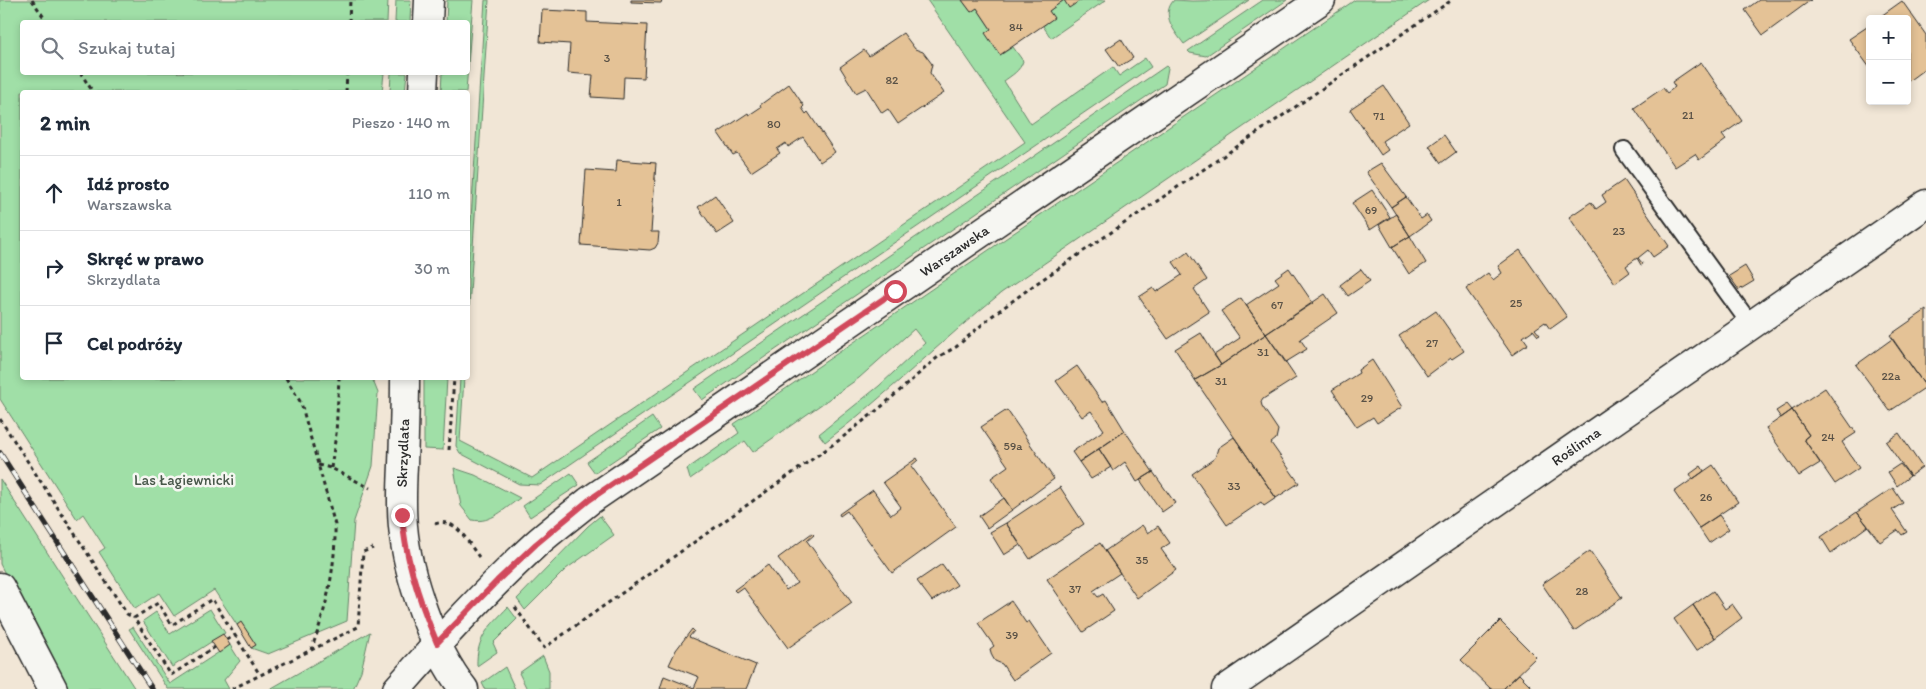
<!DOCTYPE html>
<html lang="pl">
<head>
<meta charset="utf-8">
<style>
	:root { --surface:#fff; --page:#f6f6f7; --text:#1f2937; --muted:#747a83; --line:#e0e1e3 }
	body { margin:0; font-family:Itim,sans-serif; background:var(--page); color:var(--text) }
	.controls { position:absolute; right:15px; top:15px; display:grid; overflow:hidden; border-radius:5px; box-shadow:0 2px 8px #0003 }
	.controls button { width:45px; height:45px; display:grid; place-items:center; padding:0; border:0; border-bottom:1px solid var(--line); background:var(--surface); color:var(--text); font:25px sans-serif }
	.stop { position:absolute; width:15px; height:15px; margin:-11px; border:4px solid #d1495b; border-radius:50%; background:#fff }
	.stop.end { background:#d1495b; border-color:#fff; box-shadow:0 1px 5px #0008 }
	.list { margin:0; padding:0; list-style:none }
	h2 { display:flex; justify-content:space-between; align-items:center; height:65px; margin:0; padding:0 20px; font-size:21px }
	h2 small { font-size:16px; font-weight:400; color:var(--muted) }
	.list li { display:grid; grid-template-columns:32px 1fr auto; gap:15px; align-items:center; box-sizing:border-box; height:75px; padding:0 20px; border-top:1px solid var(--line) }
	.list b { display:block; font-size:19px; white-space:nowrap }
	.list p { margin:0; font-size:16px; white-space:nowrap; color:var(--muted) }
	.list em { font-size:16px; font-style:normal; color:var(--muted) }
	.icon { flex:none; width:28px; height:28px; fill:none; stroke:currentColor; stroke-width:2; stroke-linecap:round; stroke-linejoin:round }
	.map { position:relative; flex:none; width:1926px; height:689px; overflow:hidden }
	.search { position:absolute; background:var(--surface); box-shadow:0 2px 8px #0003; left:20px; top:20px; width:450px; height:55px; display:flex; align-items:center; gap:12px; box-sizing:border-box; padding:0 18px; border-radius:5px; color:var(--muted); font-size:19px }
	.panel { position:absolute; background:var(--surface); box-shadow:0 2px 8px #0003; left:20px; top:90px; width:450px; height:290px; border-radius:5px }
	.map>svg:first-child { display:block }
	.green { fill:#a0dfa7; stroke:#668569 }
	.building { fill:#e4c296; stroke:#2b2b2b }
	.lines { fill:none; stroke-linecap:round; stroke-linejoin:round }
	.service-casing { stroke:#2b2b2b; stroke-width:20 }
	.minor-casing { stroke:#2b2b2b; stroke-width:31 }
	.tertiary-casing { stroke:#2b2b2b; stroke-width:31 }
	.path { stroke:#2b2b2b; stroke-width:3; stroke-dasharray:4 4; stroke-linecap:butt }
	.service { stroke:#f6f6f2; stroke-width:16 }
	.minor { stroke:#f6f6f2; stroke-width:28 }
	.tertiary { stroke:#f6f6f2; stroke-width:28 }
	.rail-casing { stroke:#2b2b2b; stroke-width:5.5 }
	.rail { stroke:#f6f6f2; stroke-width:4; stroke-dasharray:11; stroke-linecap:butt }
	.route { stroke:#d1495b; stroke-width:6 }
	.labels { text-anchor:middle; stroke-width:5; stroke-linejoin:round; paint-order:stroke }
	.number-label { font-size:12px; fill:#595146 }
	.street-label { font-size:15px; fill:#2b2b2b; stroke:#f6f6f2 }
	.park-label { font-size:15px; fill:#48584a; stroke:#f6f6f2 }
</style>
</head>
<body>
<div class="map">
<svg width="1926" height="689" viewBox="0 0 1926 689">
	<rect width="100%" height="100%" fill="#f1e6d6"/>
	<filter id="ink" filterUnits="userSpaceOnUse"><feTurbulence type="fractalNoise" baseFrequency=".02" numOctaves="2"/><feDisplacementMap in="SourceGraphic" scale="10" xChannelSelector="R" yChannelSelector="G"/><feConvolveMatrix kernelMatrix="1 2 1 2 8 2 1 2 1" color-interpolation-filters="sRGB"/></filter>
	<g filter="url(#ink)">
		<path class="green" d="M0 0H388L387 22H22V72L384 73 382 92H22V378H372L378 393 373 466 354 521 347 621 268 654 251 648 255 645 241 623 237 625 214 590 174 616 159 593 135 609 99 552 105 548 83 514 77 519 0 399Z
			M396 0H411L410 22H395Z
			M447 0H473L466 92H441L442 73 468 72V22H446Z
			M485 0H489L468 324V266Z
			M927 0H962L971 12 977 8 991 29 1000 55 1013 47 1023 61C1020 71 1012 75 1004 81L1031 124 1113 67 1119 76 1145 58 1151 67 540 485 519 484 460 453 456 446 460 378H464L460 441 532 478 1025 142Z
			M1064 0H1106L1051 38 1043 26 1053 18 1049 11Z
			M1174 0 1192 1 1249 0 1184 44C1175 32 1160 15 1174 0Z
			M1263 0H1287L1206 56 1190 53 1188 51Z
			M1355 0H1429L1001 293C941 341 886 396 825 442L819 434 879 386 925 343 914 329 859 378 753 452 745 441 690 479 687 469 739 433 734 424Z
			M1166 66 1168 68 1165 84 702 400 694 389Z
			M391 73H407L405 92H390Z
			M424 378H447L443 450 424 449Z
			M652 417 660 429 595 473 587 462Z
			M454 468 475 475 520 498C505 508 491 524 472 520L461 506Z
			M571 473 579 485 530 517 523 506Z
			M0 479 135 689H64L0 564Z
			M600 516 614 535 566 569 525 610 517 599 588 526Z
			M508 607 517 619 493 643 497 652 477 666C476 637 490 626 508 607Z
			M210 609 225 633 172 667 143 621 156 612 170 634Z
			M133 627 170 684 230 645 240 661 224 680 229 689H168L129 629Z
			M370 632 361 671 353 689H270Z
			M543 656 549 671V689H527L519 673Z
			M505 667 515 689H485L482 683Z"/>
		<path class="building" d="M631 0H662L661 3 631 2Z
			M962 0H1081L1069 8 1064 0 1049 11 1054 18 1000 55 985 33 991 29 977 8 971 12Z
			M1759 0H1811L1763 35 1745 10Z
			M1902 1 1926 35V68L1907 82V19H1883L1881 16Z
			M542 10 587 12V22L647 25 644 78 624 77 623 99 591 97 593 75 568 73 570 44 540 42Z
			M1870 25V68L1849 39Z
			M903 33 915 49 923 52 932 64 930 73 944 93 898 124 888 109 882 113 866 88 856 93 840 67 864 50 869 56Z
			M1121 39 1133 58 1119 67 1106 49Z
			M1701 62 1742 121 1722 135 1726 140 1699 160 1695 154 1675 167 1634 108 1663 88 1667 93 1675 87 1672 82Z
			M789 84 804 106 802 108 806 114 808 112 835 152 820 162 803 137 788 147 786 143 777 149 780 153 751 172 737 153 733 155 718 133 748 113 749 115 761 107 760 105Z
			M1384 86 1409 123 1382 141 1388 150 1381 155 1350 109Z
			M1444 135 1456 152 1441 163 1429 146Z
			M617 160 656 163 651 232H659L658 243 655 248 650 250 581 245 586 170 616 172Z
			M1381 163 1406 197 1391 207 1366 172Z
			M1624 180 1669 246 1653 257 1648 250 1638 258 1643 264 1641 265 1637 258 1626 266 1630 272 1615 283 1569 217 1591 202 1596 209 1606 202 1602 195Z
			M1372 190 1390 217 1370 230 1352 203Z
			M715 195 734 223 717 234 698 207Z
			M1406 197 1421 219 1427 215 1431 221 1410 236 1391 207Z
			M1396 214 1410 236 1392 247 1379 225Z
			M1410 236 1426 263 1409 274 1392 247Z
			M1520 250 1567 317 1550 329 1545 322 1535 329 1540 335 1538 336 1533 330 1523 337 1528 344 1512 355 1466 289 1488 273 1493 280 1502 273 1498 266Z
			M1188 252 1207 280 1194 289 1209 312 1168 339 1139 297 1153 288 1156 292 1182 275 1173 262Z
			M1745 266 1754 281 1739 290 1729 276Z
			M1289 268 1313 303 1266 334 1246 305 1279 283 1275 278Z
			M1361 269 1370 281 1348 296 1340 285Z
			M1325 294 1338 313 1300 339 1307 349 1286 362 1266 334Z
			M1241 298 1266 334 1221 365 1214 355 1240 338 1221 311Z
			M1926 310V387L1890 335Z
			M1436 311 1464 351 1452 359 1451 358 1427 376 1399 336Z
			M1201 333 1221 365 1195 380 1175 349Z
			M1266 334 1296 378 1263 399 1261 402 1262 406 1278 430 1276 439 1271 443 1299 483 1276 498 1195 380 1221 365Z
			M1892 339 1926 387 1890 411 1856 365Z
			M1372 360 1402 407 1377 423 1373 417 1357 427 1332 390 1359 373 1358 370Z
			M1077 366 1102 402 1106 400 1125 431 1079 462 1072 452 1104 430 1091 411 1082 417 1056 381Z
			M1825 388 1856 433 1842 442 1859 468 1835 484 1804 439 1809 435 1792 410Z
			M1787 404 1792 410 1781 418 1776 411Z
			M1007 410 1054 479 1012 510 991 478 1008 466 981 427Z
			M1792 410 1809 435 1804 439 1820 463 1799 476 1766 428Z
			M1125 431 1153 472 1137 482 1125 462 1113 471 1099 449Z
			M1899 433 1922 467 1910 476 1886 442Z
			M1234 437 1276 498 1264 506 1261 502 1227 525 1192 474 1215 458 1218 448Z
			M1099 449 1111 467 1091 479 1079 462Z
			M917 458 918 460 911 466 956 527 892 573 847 511 840 516 839 514 873 490 891 515 901 507 883 482Z
			M1900 464 1910 476 1897 486 1888 472Z
			M1713 465 1738 502 1699 528 1674 492Z
			M1701 466 1704 471 1693 479 1690 474Z
			M1153 472 1175 503 1162 512 1140 480Z
			M1060 487 1084 524 1030 559 1006 523Z
			M1893 488 1903 503 1892 510 1907 532 1902 535 1898 530 1880 542 1857 512Z
			M1004 498 1012 510 987 528 979 516Z
			M1857 512 1868 526 1831 553 1821 537Z
			M1719 515 1729 529 1709 543 1699 528Z
			M1006 523 1020 545 1004 555 990 532Z
			M1142 525 1148 533 1158 526 1170 543 1161 549 1176 570 1137 598 1105 551Z
			M812 533 814 535 807 541 852 603 788 648 743 587 736 592 734 590 768 565 786 590 797 583 778 558Z
			M1100 543 1120 573 1093 591 1098 597 1103 594 1114 611 1083 632 1047 579Z
			M1590 551 1622 598 1574 631 1542 584Z
			M942 564 957 585 932 601 917 581Z
			M1713 591 1725 609 1732 604 1742 618 1715 638 1693 605Z
			M1011 601 1026 623 1029 621 1051 653 1013 680 1002 664 995 661 992 656 990 649 994 646 978 623Z
			M1693 605 1715 638 1696 651 1674 619Z
			M1500 621 1536 657 1503 689H1491L1461 660Z
			M241 622 256 645 251 648 237 625Z
			M692 629 694 631 689 637 756 665 746 689H660L664 676 694 688 699 677 669 665 676 650Z
			M223 634 230 645 219 653 211 641Z
			M1519 674 1532 687 1530 689H1503Z"/>
		<g class="lines">
			<defs>
				<path id="service" d="M1624 150 1751 325"/>
				<g id="minor">
					<path d="M428 22 429 0"/>
					<path d="M423 92 424 72"/>
					<path d="M405 378C405 407 404 436 403 465 402 485 401 506 403 526 407 574 433 651 464 689"/>
					<path d="M0 587 53 689"/>
					<path id="s1" d="M1226 689 1926 204"/>
				</g>
				<g id="tertiary">
					<path id="s2" d="M397 689C441 639 487 589 536 544 553 529 572 515 589 501L1321 0"/>
				</g>
			</defs>
			<use href="#service" class="service-casing"/>
			<use href="#minor" class="minor-casing"/>
			<use href="#tertiary" class="tertiary-casing"/>
			<path class="path" d="M32 0 47 22
				M349 22 350 0
				M80 72 93 92
				M346 92 347 72
				M286 378 301 403 335 525C336 567 326 611 311 650
				M0 419 127 614 134 618
				M449 450 454 378
				M318 465 331 468 370 488
				M331 468 336 434 339 378
				M435 524C456 516 468 543 479 557
				M515 607 544 648 838 441 881 407 938 357 956 347 992 316 1037 283 1452 0
				M227 640 235 635
				M215 647 171 675 134 618 158 603 172 625 212 599 260 675
				M232 689 358 627 363 552 373 548"/>
			<use href="#service" class="service"/>
			<use href="#minor" class="minor"/>
			<use href="#tertiary" class="tertiary"/>
			<defs>
				<path id="rail" d="M0 453 152 689"/>
			</defs>
			<use href="#rail" class="rail-casing"/>
			<use href="#rail" class="rail"/>
		</g>
	</g>
	<g class="lines" filter="url(#ink)">
		<path class="route" d="M402 515C405 559 420 603 437 643L497 581 536 544 589 500 895 291"/>
	</g>
	<g class="labels">
		<g class="number-label">
			<text x="1016" y="31">84</text>
			<text x="607" y="62">3</text>
			<text x="892" y="84">82</text>
			<text x="1688" y="119">21</text>
			<text x="1379" y="120">71</text>
			<text x="774" y="128">80</text>
			<text x="619" y="206">1</text>
			<text x="1371" y="214">69</text>
			<text x="1619" y="235">23</text>
			<text x="1516" y="307">25</text>
			<text x="1277" y="309">67</text>
			<text x="1432" y="347">27</text>
			<text x="1263" y="356">31</text>
			<text x="1891" y="380">22a</text>
			<text x="1221" y="385">31</text>
			<text x="1367" y="402">29</text>
			<text x="1828" y="441">24</text>
			<text x="1013" y="450">59a</text>
			<text x="1234" y="490">33</text>
			<text x="1706" y="501">26</text>
			<text x="1142" y="564">35</text>
			<text x="1075" y="593">37</text>
			<text x="1582" y="595">28</text>
			<text x="1012" y="639">39</text>
		</g>
		<g class="street-label">
			<text dy="5" stroke="none"><textPath href="#s2" startOffset="712">Warszawska</textPath></text>
			<text dy="5" stroke="none"><textPath href="#s1" startOffset="426">Roślinna</textPath></text>
			<text transform="translate(403 453) rotate(-88)" y="5">Skrzydlata</text>
		</g>
		<g class="park-label">
			<text x="184" y="485">Las Łagiewnicki</text>
		</g>
	</g>
</svg>
<div class="controls">
<button>+</button>
<button>−</button>
</div>
<div class="stop" style="left:895px;top:291px"></div>
<div class="stop end" style="left:402px;top:515px"></div>
<div class="search"><svg class="icon" aria-label="search" viewBox="0 0 24 24"><circle cx="10" cy="10" r="6"/><path d="M15 15l6 6"/></svg>Szukaj tutaj</div>
<section class="panel">
<h2>2 min<small>Pieszo · 140 m</small></h2>
<ul class="list">
<li><svg class="icon" aria-label="ahead" viewBox="0 0 24 24"><path d="M12 20V5M6 11l6-6 6 6"/></svg><div><b>Idź prosto</b><p>Warszawska</p></div><em>110 m</em></li>
<li><svg class="icon" aria-label="right" viewBox="0 0 24 24"><path d="M7 20v-9h11M14 6l5 5-5 5"/></svg><div><b>Skręć w prawo</b><p>Skrzydlata</p></div><em>30 m</em></li>
<li><svg class="icon" aria-label="arrive" viewBox="0 0 24 24"><path d="M6 21V4h12l-3 4 3 4H6"/></svg><div><b>Cel podróży</b></div></li>
</ul>
</section>
</div>
</body>
</html>
